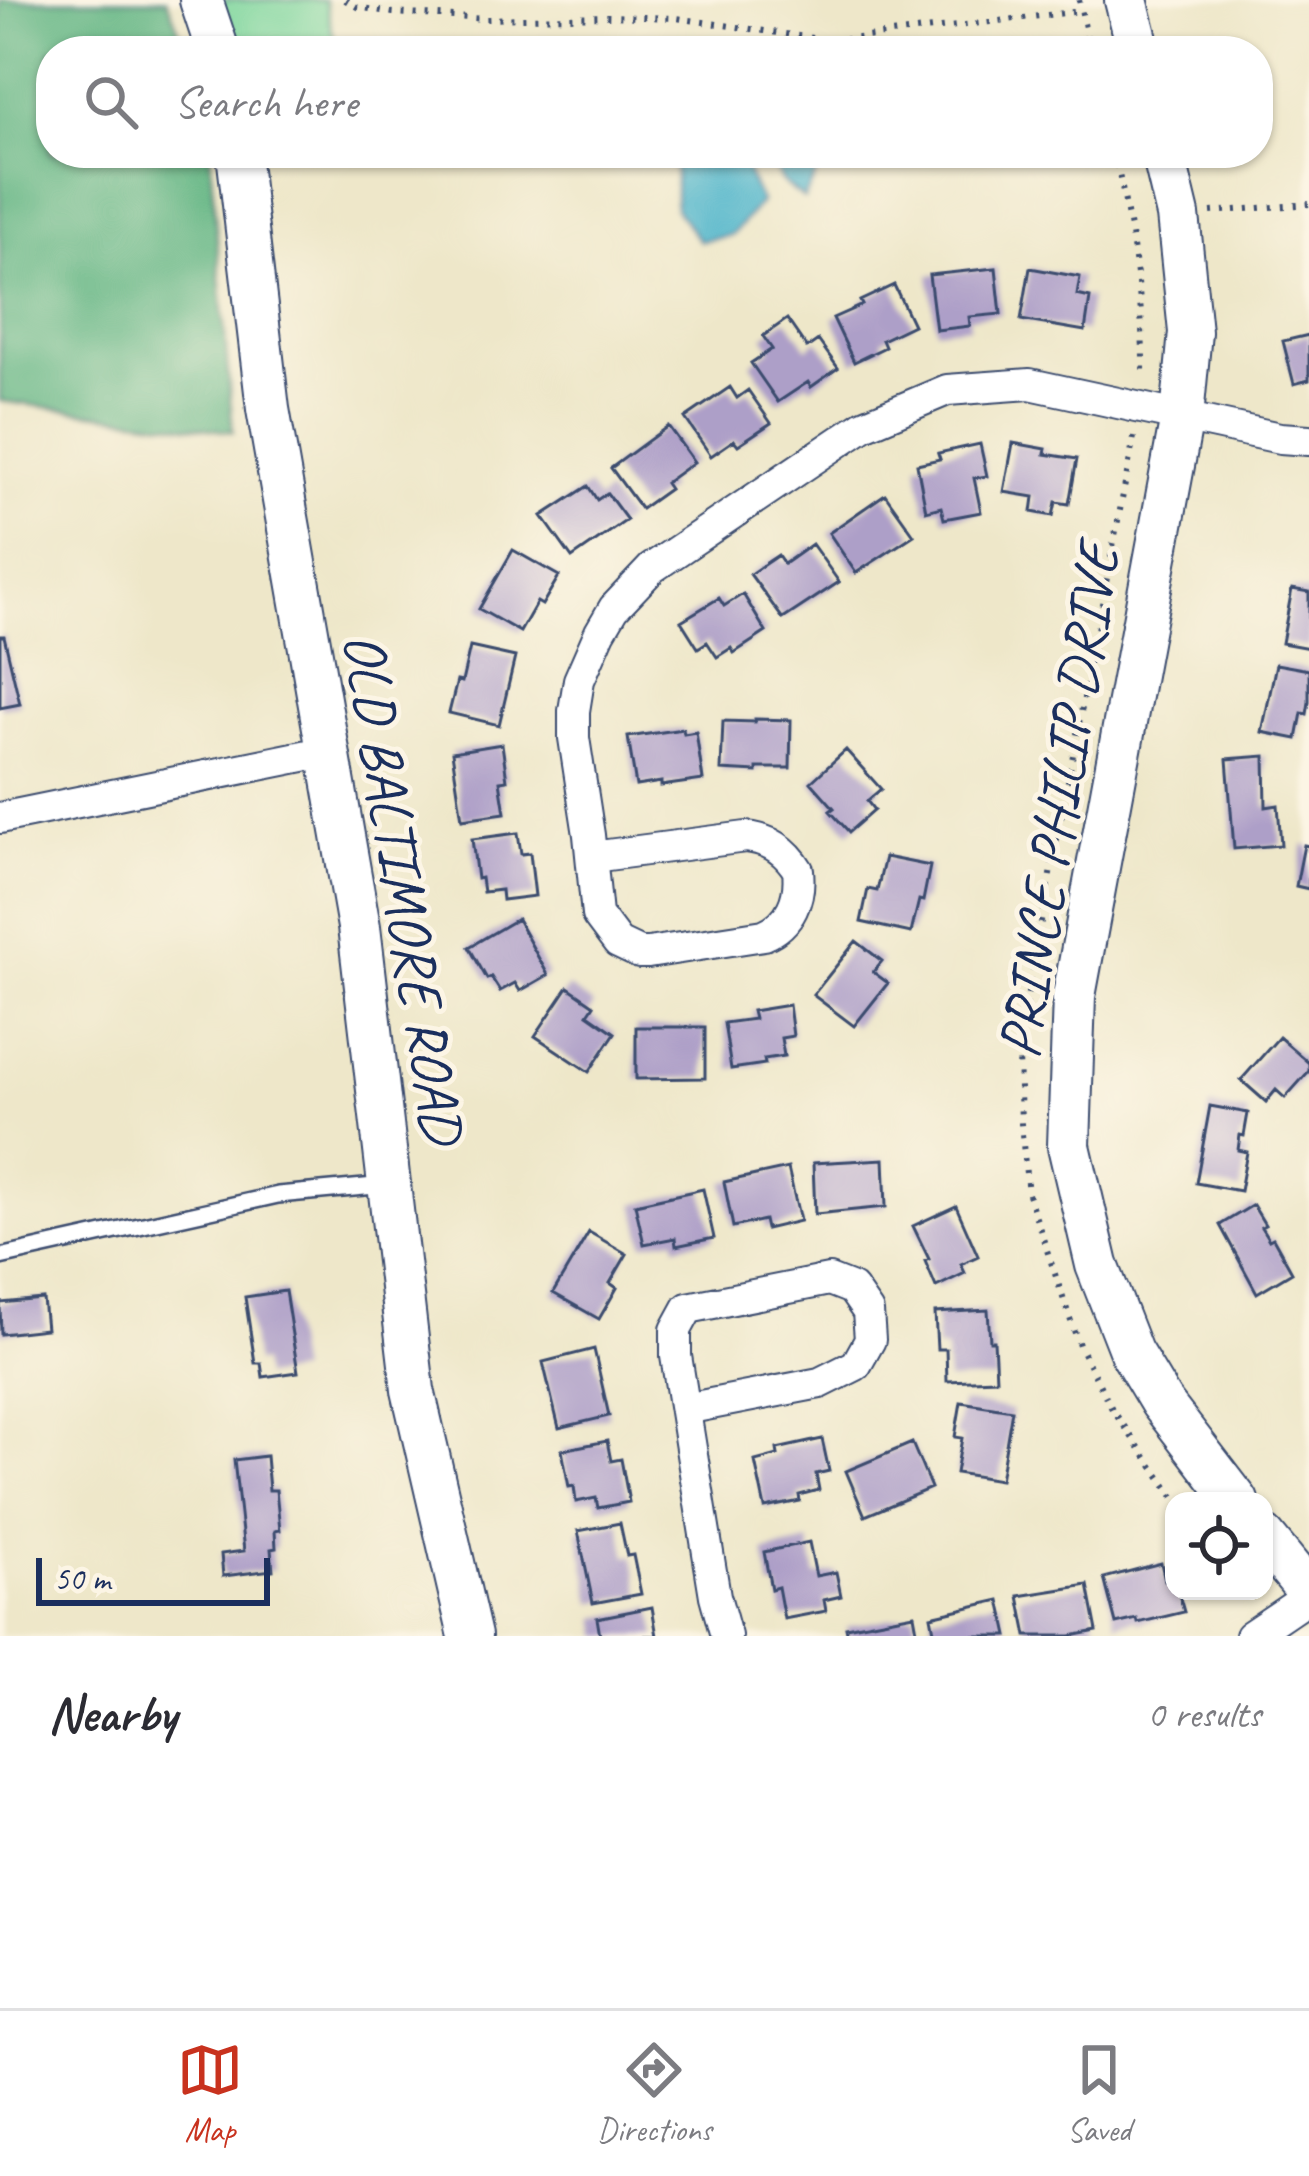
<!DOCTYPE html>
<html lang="en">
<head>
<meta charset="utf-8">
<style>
	:root { --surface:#fff; --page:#f7f7f7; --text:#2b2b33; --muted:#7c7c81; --line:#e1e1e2; --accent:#c8321e }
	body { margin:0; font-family:Caveat,sans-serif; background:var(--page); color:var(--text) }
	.controls { position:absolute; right:36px; bottom:36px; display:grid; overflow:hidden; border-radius:24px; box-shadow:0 3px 9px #0004 }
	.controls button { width:108px; height:108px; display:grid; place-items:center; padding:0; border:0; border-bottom:3px solid var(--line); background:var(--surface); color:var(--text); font:60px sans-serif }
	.scale { position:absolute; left:36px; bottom:30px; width:234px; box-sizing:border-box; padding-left:12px; border:6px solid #1b2f5e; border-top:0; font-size:33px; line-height:42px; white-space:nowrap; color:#1b2f5e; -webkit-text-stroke:9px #fcf5e5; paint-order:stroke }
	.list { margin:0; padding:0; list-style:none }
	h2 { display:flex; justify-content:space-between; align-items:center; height:156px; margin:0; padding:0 48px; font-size:51px }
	h2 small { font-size:39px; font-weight:400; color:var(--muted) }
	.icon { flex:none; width:66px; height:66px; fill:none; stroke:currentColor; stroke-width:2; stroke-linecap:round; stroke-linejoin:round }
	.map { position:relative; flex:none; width:1309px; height:1636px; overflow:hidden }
	.search { position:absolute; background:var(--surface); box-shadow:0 3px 9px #0004; left:36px; right:36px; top:36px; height:132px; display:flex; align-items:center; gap:30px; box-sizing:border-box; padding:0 42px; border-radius:48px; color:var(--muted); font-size:45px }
	.sheet { height:372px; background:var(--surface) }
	nav { display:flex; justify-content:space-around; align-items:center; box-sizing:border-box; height:168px; border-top:3px solid var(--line); background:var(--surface); font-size:33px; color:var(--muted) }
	nav a { display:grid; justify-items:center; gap:6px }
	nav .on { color:var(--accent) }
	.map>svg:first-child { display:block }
	.green { fill:#7bd59c; stroke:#4b827d; stroke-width:3 }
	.forest { fill:#64b684; stroke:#407271; stroke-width:3 }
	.water { fill:#4cb4ca; stroke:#347294; stroke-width:3 }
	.building { fill:#ad9fc8 }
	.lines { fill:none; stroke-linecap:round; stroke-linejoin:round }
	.lane-casing { stroke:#3b4b6e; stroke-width:20 }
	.street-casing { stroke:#3b4b6e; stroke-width:34 }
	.secondary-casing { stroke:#3b4b6e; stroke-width:46 }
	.path { stroke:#3b4b6e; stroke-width:6; stroke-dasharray:3 9; stroke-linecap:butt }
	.lane { stroke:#fff; stroke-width:15 }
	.street { stroke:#fff; stroke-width:30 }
	.secondary { stroke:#fff; stroke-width:42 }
	.labels { text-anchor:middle; stroke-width:10; stroke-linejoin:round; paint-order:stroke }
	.street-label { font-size:60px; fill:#1b2f5e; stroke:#fcf5e5 }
</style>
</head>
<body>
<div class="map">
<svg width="1309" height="1636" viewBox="0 0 1309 1636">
	<rect width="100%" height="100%" fill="#fcf5e5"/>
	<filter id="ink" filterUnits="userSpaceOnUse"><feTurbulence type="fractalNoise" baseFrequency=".00833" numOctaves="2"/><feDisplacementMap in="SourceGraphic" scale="24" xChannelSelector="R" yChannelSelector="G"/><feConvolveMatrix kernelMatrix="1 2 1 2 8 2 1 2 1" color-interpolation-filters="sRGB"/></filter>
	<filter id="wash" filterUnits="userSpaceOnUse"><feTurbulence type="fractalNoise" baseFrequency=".004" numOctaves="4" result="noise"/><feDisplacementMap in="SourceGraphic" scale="48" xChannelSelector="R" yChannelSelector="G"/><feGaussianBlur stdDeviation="2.7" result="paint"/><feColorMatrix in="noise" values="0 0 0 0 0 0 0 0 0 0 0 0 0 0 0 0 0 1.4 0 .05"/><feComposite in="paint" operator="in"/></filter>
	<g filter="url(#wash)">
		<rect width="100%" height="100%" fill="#eee7c9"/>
		<path class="green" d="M201 0H325L337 51H218Z"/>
		<path class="forest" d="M0 0H167L187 51H51V153H210L233 432 0 401Z"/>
		<path class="water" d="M678 153H753L743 164 761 202 732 235 700 241 675 209V160Z
			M767 153H862V154L820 167 804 199 782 182Z"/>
		<g id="blocks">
			<path class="building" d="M996 268 1001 314 969 317 970 326 936 330 929 275Z
				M1030 268 1080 277 1077 295 1090 298 1085 331 1021 320Z
				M894 285 913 325 882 340 885 347 854 362 833 318 862 305 860 301Z
				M787 319 807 348 818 340 838 368 811 387 808 382 778 402 751 363 772 349 763 336Z
				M1309 335V380L1294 384 1283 341Z
				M730 387 737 398 748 390 771 423 738 445 734 440 711 456 685 418Z
				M668 426 694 462 665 483 669 489 641 509 611 468Z
				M1013 443 1046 449 1045 454 1077 459 1069 504 1056 502 1053 516 1032 512 1034 497 1004 492Z
				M980 444 987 476 974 478 981 512 944 519 941 507 926 511 917 464 940 459 938 453Z
				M588 486 597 500 607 493 627 520 572 558 542 516Z
				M885 494 914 535 856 573 829 533Z
				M812 544 839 582 783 619 750 574 778 555 784 564Z
				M513 550 559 576 542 605 537 602 520 632 479 609Z
				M1292 589 1309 592V648L1282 643Z
				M743 594 766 632 734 653 731 648 717 657 707 642 698 648 681 621 719 598 724 606Z
				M0 636H4L20 704 0 708Z
				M470 647 515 657 499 725 449 713 457 681 462 682Z
				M1276 664 1309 670V702L1307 714 1302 713 1297 739 1262 732Z
				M755 719 791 720 790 768H757V772L721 770 723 721 755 722Z
				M683 729 684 734 696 732 703 780 661 786V782L636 786 628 737Z
				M502 744 507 780 500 781 505 813 462 819 452 752Z
				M846 750 881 789 867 801 874 810 849 832 830 811 834 808 811 782Z
				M1265 756 1266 807 1278 805 1281 845 1234 849 1227 759Z
				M518 833 521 854 530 853 535 896 502 900 501 890 483 892 481 878 477 879 472 839Z
				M1304 845 1309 846V889L1296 886Z
				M885 857 930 866 923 901 919 900 911 933 861 922 868 889 877 891Z
				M517 919 548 975 520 991 515 983 500 991 491 977 487 979 469 947Z
				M856 941 882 961 873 972 888 983 854 1026 813 995Z
				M568 987 594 1005 588 1014 615 1033 589 1072 535 1036Z
				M789 1005 793 1036 781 1038 784 1056 764 1059 765 1064 731 1069 724 1023 754 1019 752 1011Z
				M636 1027H705V1078L636 1079Z
				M1279 1037 1309 1063V1071L1285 1098 1276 1090 1266 1102 1241 1080Z
				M1210 1106 1248 1113 1244 1136 1240 1135 1238 1150 1247 1152 1240 1191 1196 1183Z
				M884 1159 886 1207 815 1214 813 1163Z
				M788 1168 800 1221 766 1229 764 1220 733 1227 724 1182Z
				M703 1189 714 1238 676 1246 675 1238 644 1244 635 1204Z
				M1253 1205 1265 1225 1261 1227 1269 1240 1273 1238 1292 1272 1257 1293 1220 1225Z
				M956 1206 978 1256 961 1264 965 1273 936 1287 925 1261 929 1259 913 1226Z
				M589 1232 627 1254 610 1283 617 1288 599 1319 553 1293Z
				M285 1291 298 1372 263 1377 261 1363H255L245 1297Z
				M43 1299 46 1329 1 1334 0 1303Z
				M988 1310 990 1341H994L996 1379 947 1381 946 1349H937L935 1313Z
				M594 1349 609 1416 559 1428 543 1362Z
				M961 1402 1012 1410 1000 1480 956 1473 962 1438 955 1437Z
				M822 1439 829 1471 816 1474 819 1490 799 1495 800 1501 765 1508 755 1461 778 1455 777 1449Z
				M607 1441 611 1461 621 1459 629 1502 598 1508 596 1498 576 1502 574 1486 569 1487 562 1450Z
				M912 1443 931 1488 865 1516 846 1471Z
				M266 1456 269 1490H276L280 1530 275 1531 276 1548 271 1549 273 1570 223 1576 221 1554 244 1551 234 1460Z
				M620 1523 627 1556 633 1555 641 1594 593 1603 578 1531Z
				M809 1542 816 1576 836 1572 841 1596 824 1600 826 1611 784 1619 778 1587 771 1589 764 1552Z
				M1161 1563 1165 1580 1174 1578V1591H1178L1184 1612 1138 1623 1137 1619 1116 1624 1104 1578Z
				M1088 1585 1097 1631 1071 1636H1027L1019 1596Z
				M1000 1600 1008 1636H935L931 1616Z
				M652 1607 657 1636H600L597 1618Z
				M914 1614 918 1636H848L846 1627Z"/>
		</g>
	</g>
	<g filter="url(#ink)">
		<use href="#blocks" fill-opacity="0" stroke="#3b4b6e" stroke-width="3"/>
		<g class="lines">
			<defs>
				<path id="lane" d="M0 1257 278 1195 386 1185"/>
				<path id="street" d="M0 818 328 751
					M592 857 746 837C769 839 786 850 798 870 801 898 791 924 764 935L648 953H639L618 943 597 915 589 835 574 738V711L579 680 600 632 614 608 652 568 864 425 947 390 1030 384 1280 438 1309 440
					M685 1409 820 1383 856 1365 870 1340 868 1312 852 1289 829 1280 688 1308 676 1330V1356L715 1596 726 1636
					M1250 1636 1309 1596"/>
				<path id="secondary" d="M201 0 218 51
					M1126 0 1139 51
					M238 153 268 409 359 927 413 1390 470 1636
					M1163 153 1178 215 1190 332 1182 417 1074 996 1069 1146 1097 1265 1131 1352 1161 1402 1237 1501
					M1264 1537 1309 1592"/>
			</defs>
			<use href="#lane" class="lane-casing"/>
			<use href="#street" class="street-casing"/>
			<use href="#secondary" class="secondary-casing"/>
			<path class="path" d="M345 0 357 7 393 13 486 19 607 16 676 18 833 41 1081 11
				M1079 0 1090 51
				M1114 153C1132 228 1144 300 1143 377
				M1211 212 1309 204
				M1134 437 1030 979 1019 1055 1021 1124 1028 1194 1079 1345 1112 1409 1177 1501"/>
			<use href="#lane" class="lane"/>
			<use href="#street" class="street"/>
			<use href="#secondary" class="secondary"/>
		</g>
	</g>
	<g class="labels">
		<g class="street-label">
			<text transform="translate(1057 801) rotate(-81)" y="21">PRINCE PHILIP DRIVE</text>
			<text transform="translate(405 887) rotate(81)" y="21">OLD BALTIMORE ROAD</text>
		</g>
	</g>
</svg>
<div class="controls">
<button><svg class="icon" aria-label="locate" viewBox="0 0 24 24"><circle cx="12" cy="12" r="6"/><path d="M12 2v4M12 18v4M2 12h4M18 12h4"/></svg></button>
</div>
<div class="scale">50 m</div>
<div class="search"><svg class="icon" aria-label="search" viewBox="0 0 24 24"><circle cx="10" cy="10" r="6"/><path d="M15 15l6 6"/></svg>Search here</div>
</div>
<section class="sheet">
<h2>Nearby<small>0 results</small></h2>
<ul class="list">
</ul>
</section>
<nav>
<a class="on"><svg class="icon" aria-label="map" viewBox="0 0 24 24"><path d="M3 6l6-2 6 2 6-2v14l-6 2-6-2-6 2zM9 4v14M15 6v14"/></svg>Map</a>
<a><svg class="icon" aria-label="directions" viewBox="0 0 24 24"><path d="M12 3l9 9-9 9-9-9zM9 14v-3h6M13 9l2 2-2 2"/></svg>Directions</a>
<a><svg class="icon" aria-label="saved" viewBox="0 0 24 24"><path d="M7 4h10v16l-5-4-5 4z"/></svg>Saved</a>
</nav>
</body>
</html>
